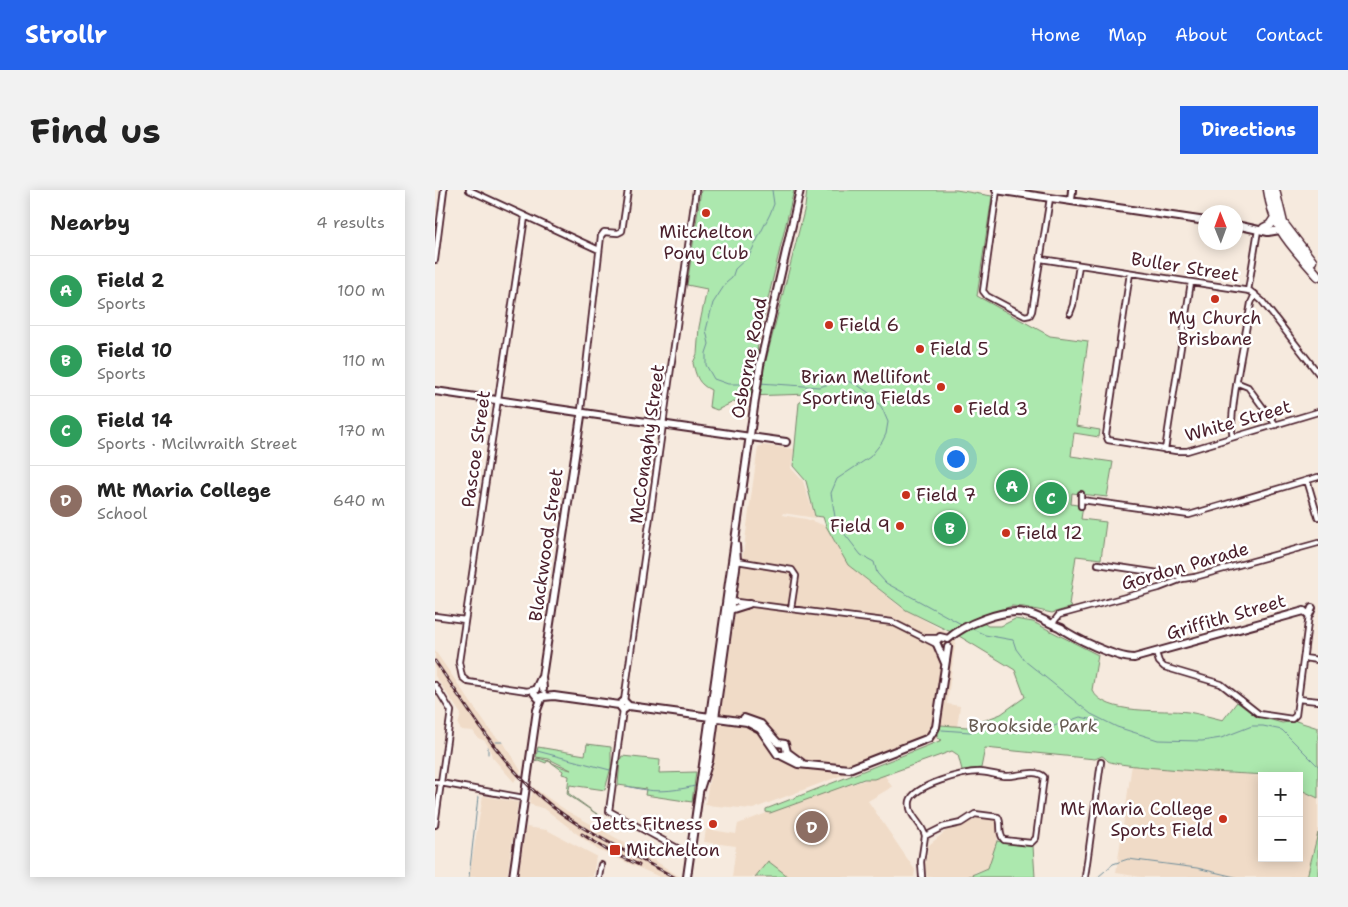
<!DOCTYPE html>
<html lang="en">
<head>
<meta charset="utf-8">
<style>
	:root { --surface:#fff; --page:#f2f2f2; --text:#222; --muted:#767676; --line:#e0e0e0; --accent:#2563eb }
	body { margin:0; font-family:"Shantell Sans",sans-serif; background:var(--page); color:var(--text) }
	.controls { position:absolute; right:15px; bottom:15px; display:grid; overflow:hidden; border-radius:0px; box-shadow:0 2px 12px #0003 }
	.controls button { width:45px; height:45px; display:grid; place-items:center; padding:0; border:0; border-bottom:1px solid var(--line); background:var(--surface); color:var(--text); font:25px sans-serif }
	.compass { position:absolute; left:763px; top:15px; width:45px; height:45px; border-radius:50%; background:var(--surface); box-shadow:0 2px 12px #0003; rotate:359deg }
	.you { position:absolute; left:520px; top:268px; width:18px; height:18px; margin:-12px; border:4px solid #fff; border-radius:50%; background:#1a73e8; box-shadow:0 0 0 8px #1a73e833 }
	.badge { display:grid; place-items:center; width:32px; height:32px; border-radius:50%; background:var(--accent); color:#fff; font-size:16px; font-weight:700 }
	.pin { position:absolute; translate:-50% -50%; border:2px solid #fff; box-shadow:0 1px 5px #0006 }
	.list { margin:0; padding:0; list-style:none }
	h2 { display:flex; justify-content:space-between; align-items:center; height:65px; margin:0; padding:0 20px; font-size:21px }
	h2 small { font-size:16px; font-weight:400; color:var(--muted) }
	.list li { display:grid; grid-template-columns:32px 1fr auto; gap:15px; align-items:center; box-sizing:border-box; height:70px; padding:0 20px; border-top:1px solid var(--line) }
	.list b { display:block; font-size:19px; white-space:nowrap }
	.list p { margin:0; font-size:16px; white-space:nowrap; color:var(--muted) }
	.list em { font-size:16px; font-style:normal; color:var(--muted) }
	.map { position:relative; flex:none; width:883px; height:687px; overflow:hidden; border-radius:0px }
	header { display:flex; align-items:center; gap:30px; box-sizing:border-box; height:70px; padding:0 25px; background:var(--accent); color:#fff }
	header strong { font-size:24px }
	nav { display:flex; gap:28px; margin-inline-start:auto; font-size:18px }
	.intro { display:flex; align-items:center; justify-content:space-between; box-sizing:border-box; height:120px; padding:0 30px }
	h1 { margin:0; font-size:35px }
	.button { padding:12px 22px; border-radius:0px; background:var(--accent); color:#fff; font-size:18px; font-weight:700 }
	main { display:flex; gap:30px; padding:0 30px }
	aside { flex:1; background:var(--surface); border-radius:0px; box-shadow:0 2px 12px #0003 }
	.map>svg:first-child { display:block }
	.built { fill:#f0dbc7 }
	.green { fill:#ace8ae; stroke:#7b846c }
	.lines { fill:none; stroke-linecap:round; stroke-linejoin:round }
	.stream { stroke:#6e8c99; stroke-width:1 }
	.street-casing { stroke:#4a1f2b; stroke-width:8 }
	.secondary-casing { stroke:#4a1f2b; stroke-width:10 }
	.highway-casing { stroke:#4a1f2b; stroke-width:11 }
	.street { stroke:#fff; stroke-width:4.5 }
	.secondary { stroke:#fff; stroke-width:6 }
	.highway { stroke:#fff; stroke-width:8 }
	.rail-casing { stroke:#4a1f2b; stroke-width:3 }
	.rail { stroke:#fff; stroke-width:1; stroke-dasharray:4; stroke-linecap:butt }
	.poi-dot { fill:#c8321e; stroke:#fff; stroke-width:2 }
	.labels { text-anchor:middle; stroke-width:5; stroke-linejoin:round; paint-order:stroke }
	.poi-label { font-size:18px; fill:#4a1f2b; stroke:#fff; text-anchor:start }
	.street-label { font-size:18px; fill:#4a1f2b; stroke:#fff }
	.park-label { font-size:18px; fill:#675b52; stroke:#fff }
</style>
</head>
<body>
<header>
<strong>Strollr</strong>
<nav><a>Home</a><a>Map</a><a>About</a><a>Contact</a></nav>
</header>
<div class="intro"><h1>Find us</h1><a class="button">Directions</a></div>
<main>
<aside>
<h2>Nearby<small>4 results</small></h2>
<ul class="list">
<li><span class="badge" style="background:#2e9e5b">A</span><div><b>Field 2</b><p>Sports</p></div><em>100 m</em></li>
<li><span class="badge" style="background:#2e9e5b">B</span><div><b>Field 10</b><p>Sports</p></div><em>110 m</em></li>
<li><span class="badge" style="background:#2e9e5b">C</span><div><b>Field 14</b><p>Sports · Mcilwraith Street</p></div><em>170 m</em></li>
<li><span class="badge" style="background:#8d6e63">D</span><div><b>Mt Maria College</b><p>School</p></div><em>640 m</em></li>
</ul>
</aside>
<div class="map">
<svg width="883" height="687" viewBox="0 0 883 687">
	<rect width="100%" height="100%" fill="#f6eade"/>
	<filter id="ink" filterUnits="userSpaceOnUse"><feTurbulence type="fractalNoise" baseFrequency=".02" numOctaves="2"/><feDisplacementMap in="SourceGraphic" scale="10" xChannelSelector="R" yChannelSelector="G"/><feConvolveMatrix kernelMatrix="1 2 1 2 8 2 1 2 1" color-interpolation-filters="sRGB"/></filter>
	<g filter="url(#ink)">
		<path class="built" d="M327 255 359 259 356 278 368 291 380 328 348 323 347 325 371 329 391 336 413 375 464 416 521 448 512 514 525 516 522 537 506 535 502 548 495 552 318 619 270 615 287 515 323 257Z
			M0 461 57 543 70 555 86 581 79 592 57 567 55 559 50 551 43 548 38 541 26 540 23 535 26 524 0 486Z
			M697 574 827 586V668H864V599L883 608V643L872 687H706L681 683Z
			M449 584 457 597 433 611 480 680 479 687H297L301 656 269 652 271 639 301 644 303 634 399 597 402 599Z
			M99 598 132 621 205 661 245 687H225L163 660 110 619 94 614Z
			M48 606 83 612 72 687H34Z
			M544 627 560 629 562 632V655L553 678 540 682 538 687H492L490 675 494 655 512 640 520 639Z
			M91 637 112 640 161 666 158 687H83Z"/>
		<path class="green" d="M266 0H359L323 151 321 179 329 178 370 17 372 0H521L557 6 542 106 615 146 653 151 641 236 665 240 664 247 639 243 636 266 678 272 672 307 637 303 636 314 648 316 646 329 671 332 666 369 641 366 634 415 637 417 617 423 589 417 577 416 540 428 553 436H566L580 429 598 432 663 465 657 500C670 526 729 519 753 522 765 524 776 527 788 530L802 512 819 525 847 533 861 531 883 538V608L864 599V586C842 586 682 578 673 571 671 569 669 567 667 566L660 569 550 558 546 578 527 580 523 565 517 561 439 589H429L335 623 331 622V619L507 550 502 548 506 535 532 537 566 524 590 507 580 480 524 446 471 420 413 375 391 336 388 327 380 326 371 291 358 276 364 213 376 204 311 206 282 220 274 217 276 200C263 194 261 186 258 173L262 164 264 137 272 99 252 95Z
			M152 554 176 557V577L170 600 135 595 133 603 166 627 132 604 134 586 127 584 128 581 113 570 111 573 103 570 100 571 102 568C115 570 123 577 136 580L114 569 101 567 103 557 150 565Z
			M187 566 225 570 224 583 261 582 257 612 210 605 211 599 183 595 185 570Z
			M883 643V687H872Z
			M562 651 598 656 600 687H532L553 678Z
			M333 671 354 687H320Z"/>
		<g class="lines">
			<path class="stream" d="M324 193 384 197 408 190 421 194 437 205 447 218 453 232 451 244 447 252 435 267 402 289 396 303 401 333 426 365 439 372 442 383 451 393 528 435
				M320 194H293L279 189 271 175V163L274 154 271 140 278 113 291 93 297 88 300 79 314 66 335 24 339 14 337 0
				M534 437 550 445 578 450 581 459 590 471 656 524 682 537 723 550 767 551 786 548 817 536H828L847 540 883 576
				M507 540 535 542 557 535 573 543 616 537 645 527 665 531
				M61 552H67
				M53 557V564
				M102 561 175 580
				M192 596C217 603 235 602 260 596
				M34 687 43 607
				M663 687 678 674 693 669 762 678 800 687"/>
			<defs>
				<path id="street" d="M34 0 164 60
					M562 0 548 101 552 106 590 126 595 125 597 121 615 8
					M90 27 24 472 27 487 33 492 92 501 100 499
					M606 69 815 101 827 111 883 183
					M0 70 9 0
					M695 83 671 245 673 250 741 261H752L883 222
					M813 101 823 40
					M635 123 638 115 644 75
					M803 193 813 197 841 235
					M146 220 166 46 169 42 183 43 187 41 193 0
					M798 247C792 228 812 138 816 113L820 104
					M730 260 756 92
					M872 290 883 327
					M647 310 754 325 883 287
					M646 316V304
					M302 371 357 380 361 386 356 419
					M663 374 744 386 747 389
					M294 411 457 432 501 454
					M0 426 30 430
					M617 434 624 425 724 398 747 389 760 387 883 353
					M489 448H503
					M721 463 724 472 729 477 786 494 824 524 857 529 861 525 874 425
					M869 468 883 470
					M0 495 16 521 0 635
					M863 509 883 511
					M189 511 261 0
					M188 520 174 621 255 665
					M0 592 89 608
					M164 687 166 675
					M487 687 486 672 490 646C488 633 472 626 475 611 479 595 529 582 544 582 553 582 562 586 571 586 582 587 601 578 609 587L601 648 596 653 569 650C562 643 568 634 563 627L540 624 526 633 508 637 490 646
					M650 687 666 572"/>
				<path id="secondary" d="M561 0 771 31
					M636 11 637 0
					M801 35 833 42 851 39
					M0 201 143 222
					M149 223 351 252
					M295 420 314 414
					M869 421 874 425 877 418
					M624 437C639 448 681 468 699 468L869 421
					M513 449C528 435 569 418 590 423 603 425 614 434 627 438
					M510 473 501 452 505 447 513 449
					M106 488 99 503 103 508 109 505
					M108 499 107 487 146 226
					M108 507 119 506 184 515
					M184 515 188 520 194 516
					M184 515 189 511 194 516
					M194 516 312 532 325 539 343 565H349L352 562
					M309 528 326 534 343 553
					M343 553 350 554 352 562
					M352 562 367 573
					M347 566 363 574 414 579 494 548 501 537 513 457
					M265 599 274 571 302 371 301 355
					M78 687 102 520 107 507
					M252 687 325 175 365 0"/>
				<path id="highway" d="M833 0C839 42 857 55 883 86
					M840 0 848 33 877 71
					M829 38 835 35 839 29"/>
			</defs>
			<use href="#street" class="street-casing"/>
			<use href="#secondary" class="secondary-casing"/>
			<use href="#highway" class="highway-casing"/>
			<use href="#street" class="street"/>
			<use href="#secondary" class="secondary"/>
			<use href="#highway" class="highway"/>
			<defs>
				<path id="rail" d="M0 471C33 518 64 571 108 609 147 642 195 663 239 687
					M147 644 172 660 204 675"/>
			</defs>
			<use href="#rail" class="rail-casing"/>
			<use href="#rail" class="rail"/>
		</g>
	</g>
	<g class="poi-dot">
		<circle cx="271" cy="23" r="5"/>
		<circle cx="780" cy="109" r="5"/>
		<circle cx="394" cy="135" r="5"/>
		<circle cx="485" cy="159" r="5"/>
		<circle cx="506" cy="197" r="5"/>
		<circle cx="523" cy="219" r="5"/>
		<circle cx="471" cy="305" r="5"/>
		<circle cx="465" cy="336" r="5"/>
		<circle cx="571" cy="343" r="5"/>
		<circle cx="788" cy="629" r="5"/>
		<circle cx="278" cy="634" r="5"/>
		<rect x="174" y="654" width="12" height="12" rx="2.5"/>
	</g>
	<g class="labels">
		<g class="poi-label">
			<text x="271" y="48" text-anchor="middle">Mitchelton<tspan x="271" dy="21">Pony Club</tspan></text>
			<text x="780" y="134" text-anchor="middle">My Church<tspan x="780" dy="21">Brisbane</tspan></text>
			<text x="404" y="141">Field 6</text>
			<text x="495" y="165">Field 5</text>
			<text x="496" y="193" text-anchor="end">Brian Mellifont<tspan x="496" dy="21">Sporting Fields</tspan></text>
			<text x="533" y="225">Field 3</text>
			<text x="481" y="311">Field 7</text>
			<text x="455" y="342" text-anchor="end">Field 9</text>
			<text x="581" y="349">Field 12</text>
			<text x="778" y="625" text-anchor="end">Mt Maria College<tspan x="778" dy="21">Sports Field</tspan></text>
			<text x="268" y="640" text-anchor="end">Jetts Fitness</text>
			<text x="191" y="666">Mitchelton</text>
		</g>
		<g class="street-label">
			<text transform="translate(750 77) rotate(9)" y="6">Buller Street</text>
			<text transform="translate(314 168) rotate(-79)" y="6">Osborne Road</text>
			<text transform="translate(803 231) rotate(-16)" y="6">White Street</text>
			<text transform="translate(212 254) rotate(-82)" y="6">McConaghy Street</text>
			<text transform="translate(41 259) rotate(-82)" y="6">Pascoe Street</text>
			<text transform="translate(111 355) rotate(-82)" y="6">Blackwood Street</text>
			<text transform="translate(750 376) rotate(-16)" y="6">Gordon Parade</text>
			<text transform="translate(791 427) rotate(-16)" y="6">Griffith Street</text>
		</g>
		<g class="park-label">
			<text x="598" y="542">Brookside Park</text>
		</g>
	</g>
</svg>
<div class="controls">
<button>+</button>
<button>−</button>
</div>
<svg class="compass" viewBox="-18 -18 36 36"><path d="M0-13l5 13h-10z" fill="#e53935"/><path d="M0 13l5-13h-10z" fill="#767676"/></svg>
<div class="you"></div>
<div class="pin badge" style="left:577px;top:296px;background:#2e9e5b">A</div>
<div class="pin badge" style="left:515px;top:338px;background:#2e9e5b">B</div>
<div class="pin badge" style="left:616px;top:308px;background:#2e9e5b">C</div>
<div class="pin badge" style="left:377px;top:637px;background:#8d6e63">D</div>
</div>
</main>
</body>
</html>
